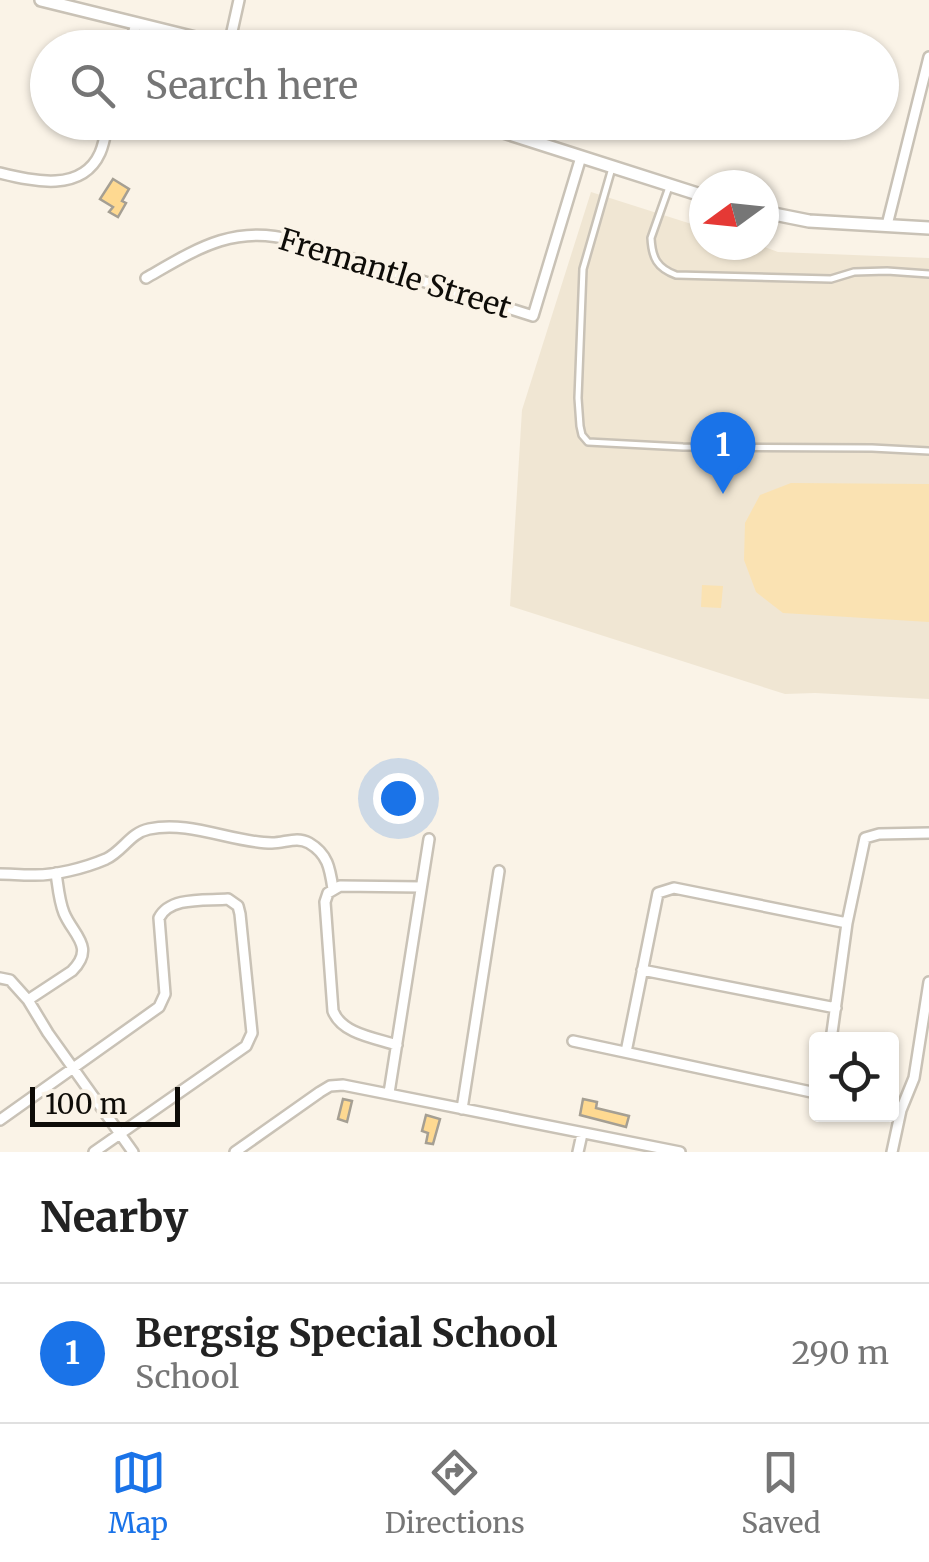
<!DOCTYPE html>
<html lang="en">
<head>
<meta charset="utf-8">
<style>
	:root { --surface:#fff; --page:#f2f2f2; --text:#222; --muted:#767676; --line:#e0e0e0; --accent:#1a73e8 }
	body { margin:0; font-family:Merriweather,serif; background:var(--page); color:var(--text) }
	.controls { position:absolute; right:30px; bottom:30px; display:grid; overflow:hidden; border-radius:10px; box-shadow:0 2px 8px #0004 }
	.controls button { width:90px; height:90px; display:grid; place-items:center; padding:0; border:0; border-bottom:2px solid var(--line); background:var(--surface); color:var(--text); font:50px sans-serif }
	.compass { position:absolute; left:689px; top:170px; width:90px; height:90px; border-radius:50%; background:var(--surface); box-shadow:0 2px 8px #0004; rotate:255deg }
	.scale { position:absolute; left:30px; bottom:25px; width:150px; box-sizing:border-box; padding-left:10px; border:5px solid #0e0c08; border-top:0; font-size:28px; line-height:35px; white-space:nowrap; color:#0e0c08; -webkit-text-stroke:8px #faf3e7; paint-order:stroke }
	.you { position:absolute; left:398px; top:798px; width:35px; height:35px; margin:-25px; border:8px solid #fff; border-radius:50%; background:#1a73e8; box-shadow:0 0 0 15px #1a73e833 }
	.badge { display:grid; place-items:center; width:65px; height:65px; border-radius:50%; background:var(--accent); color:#fff; font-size:32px; font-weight:700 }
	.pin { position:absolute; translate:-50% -82px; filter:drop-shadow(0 2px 5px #0008) }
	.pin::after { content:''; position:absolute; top:52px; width:35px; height:30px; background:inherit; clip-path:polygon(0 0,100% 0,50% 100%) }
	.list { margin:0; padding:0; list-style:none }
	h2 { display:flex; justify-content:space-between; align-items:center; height:130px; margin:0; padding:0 40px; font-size:42px }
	h2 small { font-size:32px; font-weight:400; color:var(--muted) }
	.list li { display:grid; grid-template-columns:65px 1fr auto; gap:30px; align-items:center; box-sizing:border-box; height:140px; padding:0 40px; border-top:2px solid var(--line) }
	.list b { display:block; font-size:38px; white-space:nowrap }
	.list p { margin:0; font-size:32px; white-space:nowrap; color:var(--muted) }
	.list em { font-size:32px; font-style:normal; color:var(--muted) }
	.icon { flex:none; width:55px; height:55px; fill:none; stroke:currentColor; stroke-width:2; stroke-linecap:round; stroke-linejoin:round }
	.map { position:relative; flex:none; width:929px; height:1152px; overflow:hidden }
	.search { position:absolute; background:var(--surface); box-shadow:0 2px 8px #0004; left:30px; right:30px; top:30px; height:110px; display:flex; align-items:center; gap:25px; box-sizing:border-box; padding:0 35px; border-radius:55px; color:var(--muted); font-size:38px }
	.sheet { height:270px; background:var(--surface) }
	nav { display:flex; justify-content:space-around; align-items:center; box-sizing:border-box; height:140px; border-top:2px solid var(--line); background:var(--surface); font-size:28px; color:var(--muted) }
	nav a { display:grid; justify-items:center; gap:5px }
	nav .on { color:var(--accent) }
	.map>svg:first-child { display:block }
	.built { fill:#f0e6d3 }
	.green { fill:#fae2b2 }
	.building { fill:#fed991; stroke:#a59f93; stroke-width:2.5 }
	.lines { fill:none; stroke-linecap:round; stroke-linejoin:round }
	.service-casing { stroke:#c9c2b6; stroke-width:10 }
	.minor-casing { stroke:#c9c2b6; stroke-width:14 }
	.tertiary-casing { stroke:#c9c2b6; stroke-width:16 }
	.service { stroke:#fff; stroke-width:5 }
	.minor { stroke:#fff; stroke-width:9 }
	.tertiary { stroke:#fff; stroke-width:11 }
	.labels { text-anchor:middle; stroke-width:8; stroke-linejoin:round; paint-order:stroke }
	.street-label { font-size:30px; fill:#0e0c08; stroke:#faf3e7 }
</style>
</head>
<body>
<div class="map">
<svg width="929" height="1152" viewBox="0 0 929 1152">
	<rect width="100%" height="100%" fill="#faf3e7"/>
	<path class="built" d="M591 192 704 228V245H759L778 252 929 258V699L815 693 785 694 510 606 522 410Z"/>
	<path class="green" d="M791 483 929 484V622L783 613 756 592 744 560 745 523 760 495Z
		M702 585 723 586 721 608 701 607Z"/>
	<path class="building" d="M615 122H645L644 131 615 128Z
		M113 179 129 189 122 201 126 203 118 217 109 212 113 207 100 199Z
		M343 1099 352 1101 347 1122 338 1119Z
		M583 1099 597 1102 596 1108 629 1116 626 1127 580 1115Z
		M426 1115 440 1119 433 1144 426 1143 428 1133 422 1131Z"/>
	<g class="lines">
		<defs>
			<path id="service" d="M612 168 583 269 578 398 580 426 582 435 588 442 683 447 872 448 929 451
				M669 187 651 238C652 258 657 268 676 275L831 279 854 272 887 271 929 274"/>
			<path id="minor" d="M229 45 239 0
				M129 48 136 24
				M0 173C33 181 82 193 100 153 104 144 106 132 108 122
				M887 225 929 57
				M146 278C195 250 233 224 292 240L533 316 581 157
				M0 874C10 874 20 875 31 875 54 876 85 868 106 859 123 851 130 833 149 829 190 820 233 843 272 843 285 843 297 836 309 843 328 854 330 869 333 889
				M642 970 836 1008
				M0 978 10 980 28 1000 48 1033 133 1152
				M28 1000 72 971C96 947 73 935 64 913 59 901 58 886 56 873
				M831 1040 847 923 865 838 879 834 929 833
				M573 1041 816 1093
				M397 1045C375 1038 342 1034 333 1011L325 902 328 893 340 886 421 887
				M626 1052 658 893 674 888 847 923
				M389 1093 429 839
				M462 1109 499 871
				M0 1120 159 1007 165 994 159 918C170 896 206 901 228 899L238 906 240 914 252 1033 246 1046 94 1152
				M235 1152 320 1092 330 1086 343 1085 680 1152
				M578 1152 582 1134
				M892 1152 901 1110 914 1078 929 982"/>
			<path id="tertiary" d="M41 0 236 48
				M472 122 704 196
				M764 212 809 221 929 228"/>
		</defs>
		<use href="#service" class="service-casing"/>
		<use href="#minor" class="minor-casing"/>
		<use href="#tertiary" class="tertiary-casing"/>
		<use href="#service" class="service"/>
		<use href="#minor" class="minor"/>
		<use href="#tertiary" class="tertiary"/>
	</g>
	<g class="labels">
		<g class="street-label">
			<text transform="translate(395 274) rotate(17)" y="10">Fremantle Street</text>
		</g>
	</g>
</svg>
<div class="controls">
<button><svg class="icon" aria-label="locate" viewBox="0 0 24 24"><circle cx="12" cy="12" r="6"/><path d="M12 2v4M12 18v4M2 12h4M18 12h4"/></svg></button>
</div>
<svg class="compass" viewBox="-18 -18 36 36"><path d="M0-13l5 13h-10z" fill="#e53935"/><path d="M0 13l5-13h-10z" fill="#767676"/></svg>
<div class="scale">100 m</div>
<div class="you"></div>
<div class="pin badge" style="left:723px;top:494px">1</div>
<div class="search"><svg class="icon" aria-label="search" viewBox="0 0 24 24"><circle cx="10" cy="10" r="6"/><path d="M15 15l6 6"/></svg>Search here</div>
</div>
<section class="sheet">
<h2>Nearby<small></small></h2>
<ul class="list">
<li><span class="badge">1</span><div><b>Bergsig Special School</b><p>School</p></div><em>290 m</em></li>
</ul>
</section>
<nav>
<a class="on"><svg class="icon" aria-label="map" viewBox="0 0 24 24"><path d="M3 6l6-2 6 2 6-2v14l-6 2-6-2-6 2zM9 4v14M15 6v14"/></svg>Map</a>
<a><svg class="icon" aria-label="directions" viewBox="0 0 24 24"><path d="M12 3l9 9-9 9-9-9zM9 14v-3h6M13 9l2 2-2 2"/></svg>Directions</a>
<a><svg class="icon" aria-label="saved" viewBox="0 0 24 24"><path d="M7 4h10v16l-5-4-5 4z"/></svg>Saved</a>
</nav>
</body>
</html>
